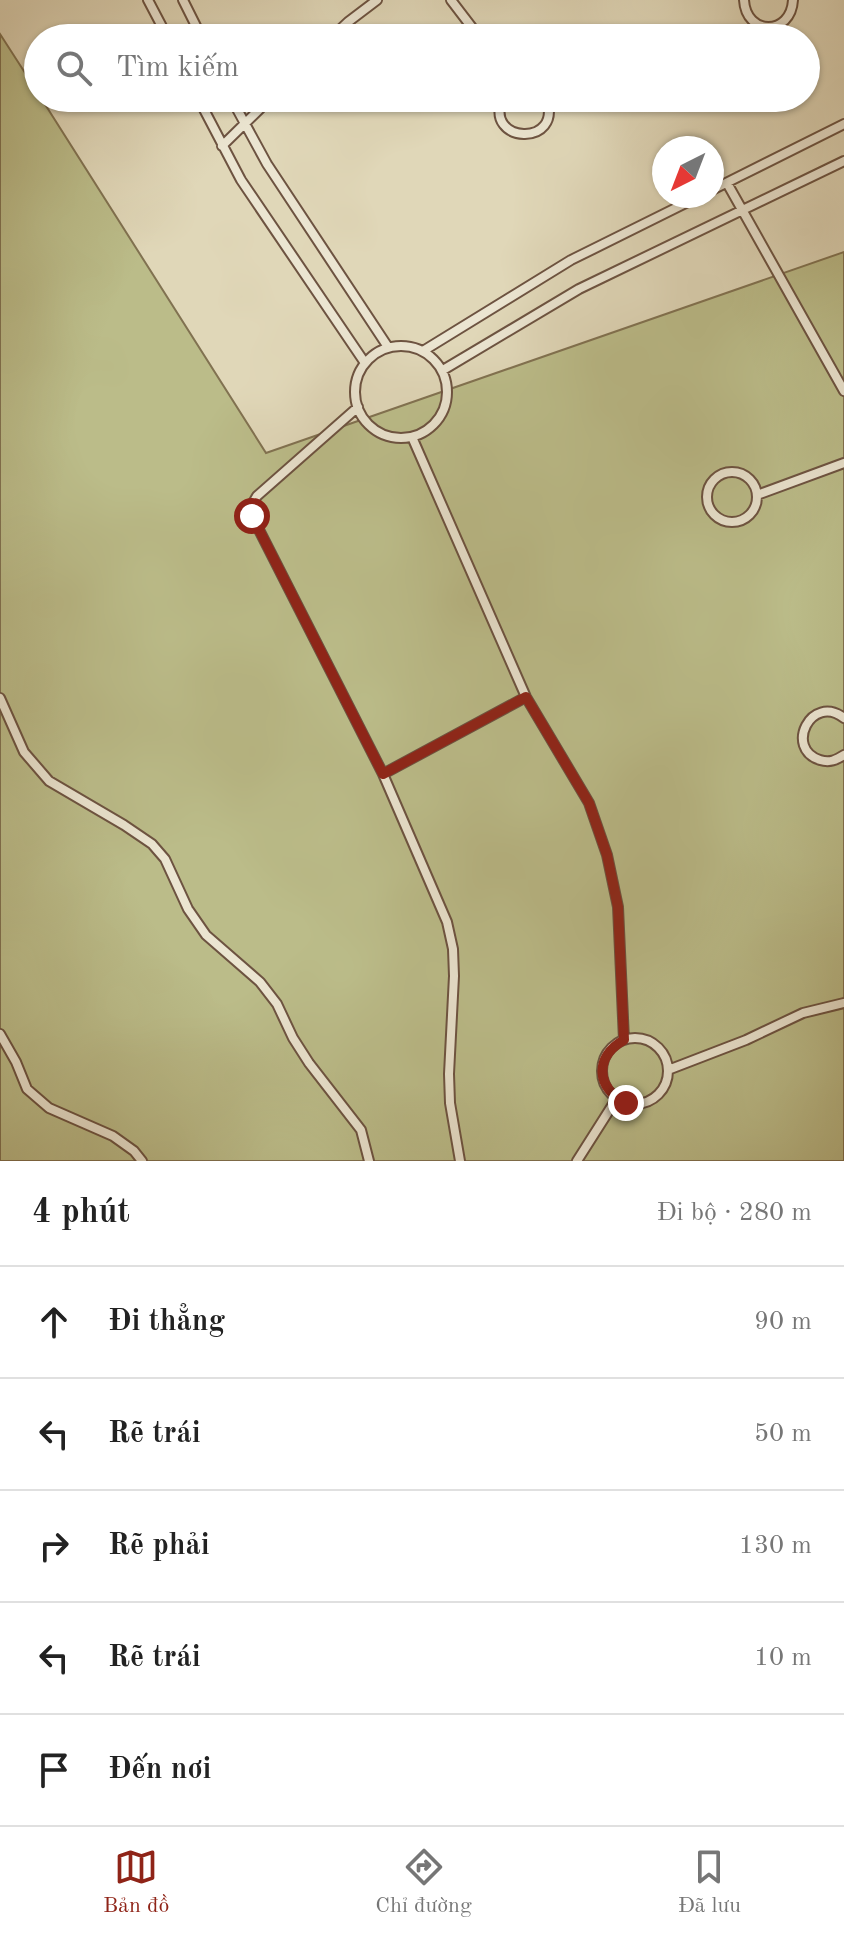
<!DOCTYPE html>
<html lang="vi">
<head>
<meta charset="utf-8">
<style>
	:root { --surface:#fff; --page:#f2f2f2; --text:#222; --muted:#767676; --line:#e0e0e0; --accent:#8f2418 }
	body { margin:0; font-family:"Old Standard TT",serif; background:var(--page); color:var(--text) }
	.compass { position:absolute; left:652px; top:136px; width:72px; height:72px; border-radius:50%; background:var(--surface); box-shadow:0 2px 6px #0004; rotate:222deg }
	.stop { position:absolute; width:24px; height:24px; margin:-18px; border:6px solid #8f2418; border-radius:50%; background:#fff }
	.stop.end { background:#8f2418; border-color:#fff; box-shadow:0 2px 8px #0008 }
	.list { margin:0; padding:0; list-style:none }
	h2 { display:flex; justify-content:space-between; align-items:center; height:104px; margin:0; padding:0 32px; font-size:34px }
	h2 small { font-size:26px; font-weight:400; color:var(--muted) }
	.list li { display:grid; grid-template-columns:52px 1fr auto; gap:24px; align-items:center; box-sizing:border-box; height:112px; padding:0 32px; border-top:2px solid var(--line) }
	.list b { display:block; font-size:30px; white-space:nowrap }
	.list em { font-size:26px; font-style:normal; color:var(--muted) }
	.icon { flex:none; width:44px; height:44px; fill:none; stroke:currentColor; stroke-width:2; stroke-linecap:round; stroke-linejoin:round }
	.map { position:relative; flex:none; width:844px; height:1161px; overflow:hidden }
	.search { position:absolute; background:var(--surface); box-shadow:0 2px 6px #0004; left:24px; right:24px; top:24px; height:88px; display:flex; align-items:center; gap:20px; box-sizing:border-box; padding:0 28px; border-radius:44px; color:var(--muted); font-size:30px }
	.sheet { height:664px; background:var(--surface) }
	nav { display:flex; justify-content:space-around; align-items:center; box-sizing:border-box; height:112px; border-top:2px solid var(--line); background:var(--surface); font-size:22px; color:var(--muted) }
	nav a { display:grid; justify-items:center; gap:4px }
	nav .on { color:var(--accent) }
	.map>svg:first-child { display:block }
	.green { fill:#bbbc89; stroke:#817251; stroke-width:2 }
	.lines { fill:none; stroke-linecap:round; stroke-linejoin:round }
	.lane-casing { stroke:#6d5341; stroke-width:12 }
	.lane { stroke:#ebe5d1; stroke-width:8 }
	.route { stroke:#8f2418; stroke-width:10 }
</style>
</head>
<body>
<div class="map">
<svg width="844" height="1161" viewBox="0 0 844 1161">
	<rect width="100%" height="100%" fill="#e0d7b8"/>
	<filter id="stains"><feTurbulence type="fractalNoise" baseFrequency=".0025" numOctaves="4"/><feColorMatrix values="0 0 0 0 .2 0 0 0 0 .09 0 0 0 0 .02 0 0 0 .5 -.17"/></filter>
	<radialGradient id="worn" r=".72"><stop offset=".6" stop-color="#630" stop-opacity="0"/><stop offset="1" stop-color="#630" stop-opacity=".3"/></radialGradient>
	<path class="green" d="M0 34 38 93V98H41L266 453 844 252V1161H0Z"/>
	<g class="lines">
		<defs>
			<path id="lane" d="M148 0 168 38
				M183 0 202 38
				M451 0 480 38
				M744 0C746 36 791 36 793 0
				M331 38 348 22 377 0
				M198 98 241 180 365 363
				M231 98 267 164 388 347
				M503 98C482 144 565 148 546 98
				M222 146 271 98
				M727 183 844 391
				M712 190 844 124
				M355 392a46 46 0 1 1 92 0a46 46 0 1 1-92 0Z
				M423 351 571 260 700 196
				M443 370 579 289 844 161
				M358 407 257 496 250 508 252 516 383 774 447 922 453 949 454 976 449 1074 450 1103 460 1161
				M412 437 526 697 589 803 607 855 618 907 624 1040
				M707 497a25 25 0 1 1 50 0a25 25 0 1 1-50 0Z
				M757 495 844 463
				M0 698 24 752 49 781 124 825 152 844 165 859 188 909 206 935 260 982 277 1004 293 1038 309 1063 361 1130 369 1161
				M844 718C811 693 784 749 820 760 830 763 836 760 844 755
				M383 774 526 697
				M0 1034 16 1062 27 1089 49 1108 113 1136 134 1151 142 1161
				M602 1071a33 33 0 1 1 66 0a33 33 0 1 1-66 0Z
				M668 1070 746 1040 803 1013 844 1003
				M577 1161 617 1098"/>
		</defs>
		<use href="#lane" class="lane-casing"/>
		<use href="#lane" class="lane"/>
	</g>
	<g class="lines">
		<path class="route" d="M252 516 383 774 526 697 589 803 607 855 618 907 624 1040C594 1057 596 1088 626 1103"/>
	</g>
	<rect width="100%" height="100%" filter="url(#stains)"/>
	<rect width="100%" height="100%" fill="url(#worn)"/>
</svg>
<svg class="compass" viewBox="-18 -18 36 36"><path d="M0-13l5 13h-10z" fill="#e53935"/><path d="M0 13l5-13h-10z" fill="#767676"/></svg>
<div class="stop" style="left:252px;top:516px"></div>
<div class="stop end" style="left:626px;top:1103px"></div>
<div class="search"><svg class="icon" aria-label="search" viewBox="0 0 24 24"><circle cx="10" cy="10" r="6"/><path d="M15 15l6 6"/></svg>Tìm kiếm</div>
</div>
<section class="sheet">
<h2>4 phút<small>Đi bộ · 280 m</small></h2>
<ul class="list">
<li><svg class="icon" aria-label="ahead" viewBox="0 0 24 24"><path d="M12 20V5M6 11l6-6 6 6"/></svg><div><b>Đi thẳng</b></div><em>90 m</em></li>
<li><svg class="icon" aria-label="left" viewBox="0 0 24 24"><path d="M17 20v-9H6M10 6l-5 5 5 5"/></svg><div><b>Rẽ trái</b></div><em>50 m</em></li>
<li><svg class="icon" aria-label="right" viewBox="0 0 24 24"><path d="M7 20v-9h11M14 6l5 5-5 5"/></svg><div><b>Rẽ phải</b></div><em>130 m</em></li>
<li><svg class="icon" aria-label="left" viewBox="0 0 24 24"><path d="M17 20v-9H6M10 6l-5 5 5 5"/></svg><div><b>Rẽ trái</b></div><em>10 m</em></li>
<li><svg class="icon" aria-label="arrive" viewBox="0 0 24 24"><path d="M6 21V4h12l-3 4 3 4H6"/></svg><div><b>Đến nơi</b></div></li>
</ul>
</section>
<nav>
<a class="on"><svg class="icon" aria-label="map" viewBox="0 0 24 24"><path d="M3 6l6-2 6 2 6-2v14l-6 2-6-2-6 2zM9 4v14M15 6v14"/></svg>Bản đồ</a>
<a><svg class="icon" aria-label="directions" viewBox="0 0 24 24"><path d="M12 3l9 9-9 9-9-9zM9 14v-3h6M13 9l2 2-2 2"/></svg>Chỉ đường</a>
<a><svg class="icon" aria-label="saved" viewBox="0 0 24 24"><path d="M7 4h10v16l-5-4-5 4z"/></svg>Đã lưu</a>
</nav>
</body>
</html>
